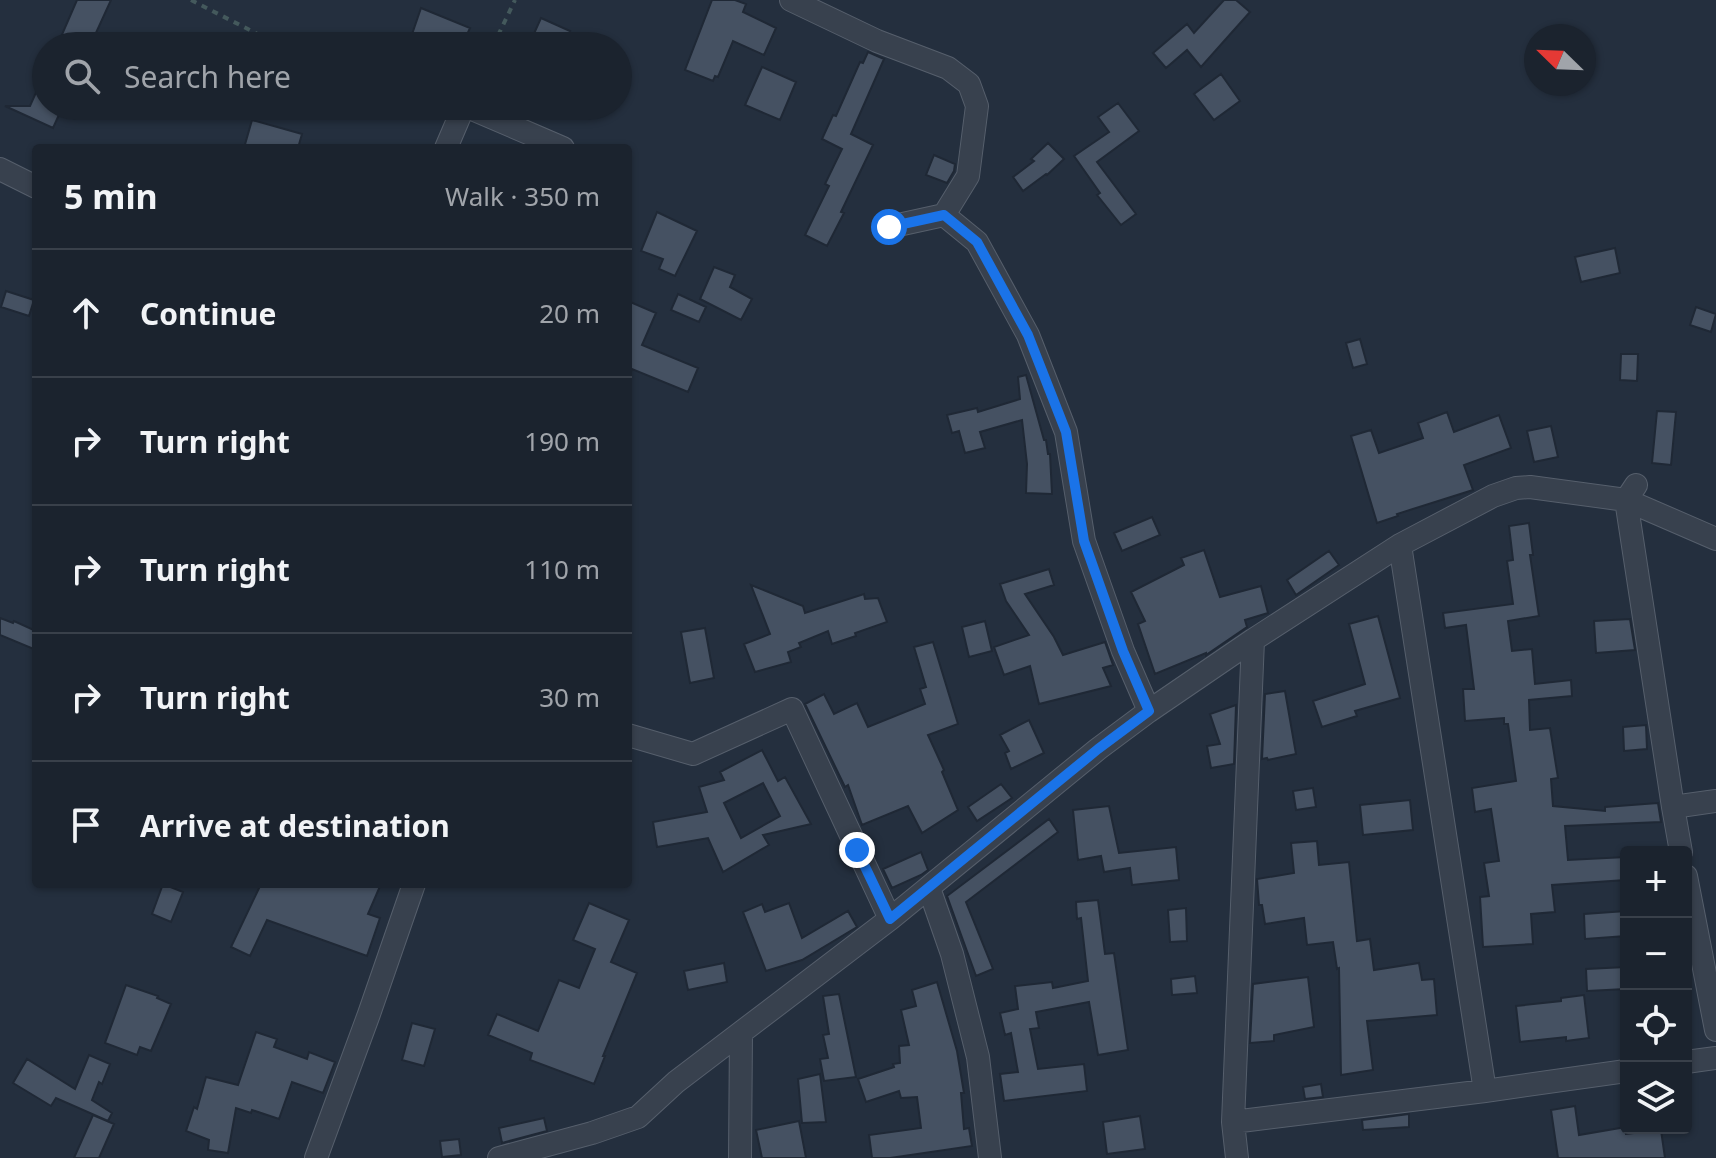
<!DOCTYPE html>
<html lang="en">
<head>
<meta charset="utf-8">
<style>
	:root { --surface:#1b232e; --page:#242b36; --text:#f1f3f6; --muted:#a0a4aa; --line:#39404a }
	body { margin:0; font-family:"Noto Sans",sans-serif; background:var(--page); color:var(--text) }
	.controls { position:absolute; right:24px; bottom:24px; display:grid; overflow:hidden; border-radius:8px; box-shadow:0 2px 6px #0004 }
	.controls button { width:72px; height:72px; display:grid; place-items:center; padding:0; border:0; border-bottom:2px solid var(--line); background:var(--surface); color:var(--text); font:40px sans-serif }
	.compass { position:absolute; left:1524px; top:24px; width:72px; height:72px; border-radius:50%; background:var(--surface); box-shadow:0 2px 6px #0004; rotate:293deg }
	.stop { position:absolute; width:24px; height:24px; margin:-18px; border:6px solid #1a73e8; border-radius:50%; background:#fff }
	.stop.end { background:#1a73e8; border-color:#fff; box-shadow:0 2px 8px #0008 }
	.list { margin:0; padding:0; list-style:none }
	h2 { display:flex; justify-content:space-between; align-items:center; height:104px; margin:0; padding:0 32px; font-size:34px }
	h2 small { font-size:26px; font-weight:400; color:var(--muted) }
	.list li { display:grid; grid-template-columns:52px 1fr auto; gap:24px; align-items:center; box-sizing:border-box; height:128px; padding:0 32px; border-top:2px solid var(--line) }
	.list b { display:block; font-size:30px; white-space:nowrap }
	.list em { font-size:26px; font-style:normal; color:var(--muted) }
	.icon { flex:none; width:44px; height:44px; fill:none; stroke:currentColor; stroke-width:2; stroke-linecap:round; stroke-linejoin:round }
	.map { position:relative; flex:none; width:1716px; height:1158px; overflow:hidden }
	.search { position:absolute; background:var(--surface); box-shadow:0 2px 6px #0004; left:32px; top:32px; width:600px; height:88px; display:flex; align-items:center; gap:20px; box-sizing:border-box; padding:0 28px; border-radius:44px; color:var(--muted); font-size:30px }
	.panel { position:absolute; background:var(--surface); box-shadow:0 2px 6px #0004; left:32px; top:144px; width:600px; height:744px; border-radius:8px }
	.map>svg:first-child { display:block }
	.building { fill:#455162; stroke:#1f2835; stroke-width:2; fill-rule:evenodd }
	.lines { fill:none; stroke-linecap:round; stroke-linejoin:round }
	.street-casing { stroke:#565f6c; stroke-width:24 }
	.path { stroke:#44595c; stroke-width:4; stroke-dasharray:6 6; stroke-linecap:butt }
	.street { stroke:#38414e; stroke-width:22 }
	.route { stroke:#1a73e8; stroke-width:10 }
</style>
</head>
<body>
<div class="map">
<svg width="1716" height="1158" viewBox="0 0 1716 1158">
	<rect width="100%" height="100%" fill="#242f3e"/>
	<path class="building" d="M77 0H111L90 46H57Z
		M712 0H735L746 4 743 12 776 28 764 55 733 41 718 77 715 76 713 81 685 70Z
		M1224 0H1236L1250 12 1201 67 1187 50 1166 68 1153 53 1187 24 1194 33Z
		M421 8 470 28 462 46H408Z
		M541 18 570 31 568 34 597 46H550L532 38Z
		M868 52 884 59 851 134 873 145 841 212 844 213 827 246 805 235 829 186 825 184 842 149 822 139 833 115 836 116 860 62 863 63Z
		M762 67 796 82 780 120 745 105Z
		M46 70V106H63L53 128 5 106H30Z
		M1221 74 1240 101 1214 120 1194 94Z
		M1118 103 1139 131 1097 162 1136 214 1121 225 1097 195 1100 193 1074 156 1109 132 1098 117Z
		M252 120 302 134 298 148H244Z
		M1048 143 1064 159 1047 175 1046 174 1023 191 1013 177 1034 161 1031 159Z
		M934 155 955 164 954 171 947 183 926 175Z
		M657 212 697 231 675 276 659 269 663 259 641 251Z
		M1615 248 1620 273 1581 282 1575 257Z
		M714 267 735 275 730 287 752 299 741 320 700 299Z
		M6 291 34 300 29 316 1 307Z
		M678 294 706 307 699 322 671 310Z
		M628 301 656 313 642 345 698 368 688 392 632 369 628 378Z
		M1696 307 1716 314 1711 332 1690 325Z
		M1360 339 1367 364 1353 368 1346 343Z
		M1621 354H1638L1637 381 1620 380Z
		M1026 375 1044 440H1046L1048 454H1050L1052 494 1026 493 1027 464 1022 420 980 432 985 448 965 453 959 431 952 433 947 415 977 408 978 412 1020 399 1018 377Z
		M1657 411 1676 412 1671 465 1652 463Z
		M1447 412 1454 432 1499 415 1511 448 1464 465 1473 490 1397 514 1398 516 1377 523 1351 436 1371 430 1379 453 1423 438 1418 423Z
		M1551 426 1558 457 1534 462 1527 431Z
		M1152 517 1160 535 1122 551 1114 533Z
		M1529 523 1533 555H1530L1539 616 1508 621 1512 651 1532 649 1535 684 1571 680 1572 696 1529 700 1530 730 1550 728 1558 778 1551 779 1553 806 1605 811V807L1658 803 1661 822 1565 826 1568 860 1626 857V880L1552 885 1555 912 1531 914 1533 944 1483 947 1480 897 1489 896 1484 863 1499 861 1491 809 1475 812 1472 788 1516 781 1508 724H1504V718L1465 721 1463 689H1474L1466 625 1445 628 1443 613 1513 604 1507 561 1513 560 1509 526Z
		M1204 550 1220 597 1261 586 1268 613 1245 620 1247 627 1206 655V653L1155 674 1138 624 1145 621 1131 592 1184 565 1181 558Z
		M1329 551 1339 565 1296 595 1287 580Z
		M1049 569 1054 585 1025 594 1054 637 1063 655 1105 642 1113 665 1103 668 1111 686 1039 704 1030 666 1004 675 994 647 1029 635 1006 601 1000 584Z
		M751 585 803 606 805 613 864 594 865 599 878 598 887 622 855 633 856 636 832 644 828 631 799 643 801 647 788 652 791 662 755 672 744 644 770 634Z
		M1378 616 1400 698 1355 711 1357 716 1322 727 1313 701 1365 684 1349 624Z
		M0 618 13 623 14 621 36 631V650L0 635Z
		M1630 619 1635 650 1596 653 1594 621Z
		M985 621 992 651 969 657 962 627Z
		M705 628 714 678 690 683 681 632Z
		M933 642 958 724 928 735 944 770 942 772 958 810 922 833 908 806 862 825 848 785 845 787 805 704 824 694 834 714 857 703 868 727 925 704 920 689 926 687 914 647Z
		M1285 691 1296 754 1268 760 1267 758 1262 759 1265 694Z
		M1236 705 1234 764 1211 768 1207 746 1220 744 1210 714Z
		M1029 720 1044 753 1011 769 1005 753 1009 751 1000 735Z
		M1646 725 1647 749 1624 751 1623 727Z
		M762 750 778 781 785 777 811 824 763 835 769 845 723 872 708 838 657 847 653 822 707 812 699 787 724 780 720 772ZM763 783 780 816 741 838 724 803Z
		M1001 784 1012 798 977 821 968 807Z
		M1313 788 1316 807 1296 810 1293 791Z
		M1410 800 1413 830 1363 835 1360 805Z
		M1109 806 1119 853 1176 847 1179 880 1132 885 1130 868 1104 872 1101 856 1078 860 1073 810Z
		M1049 819 1058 832 966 902 993 969 976 976 947 896Z
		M1317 841 1319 865 1349 862 1357 941 1370 939 1374 970 1419 963 1422 980 1434 979 1437 1015 1367 1021 1373 1070 1341 1075 1339 968 1337 969 1333 942 1307 945 1304 918 1265 924 1262 905H1259L1257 879 1294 873 1291 843Z
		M921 852 928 870 921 875 892 888 883 869Z
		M163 884 183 892 171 922 152 914Z
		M261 884H381L368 914 380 918 367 956 267 920 250 956 231 947Z
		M1098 900 1105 954 1114 953 1128 1050 1098 1055 1089 1002 1036 1012 1039 1028 1030 1029 1038 1069 1084 1064 1087 1091 1004 1101 1000 1074 1018 1072 1011 1033 1005 1035 1000 1013 1018 1009 1015 986 1052 982 1053 988 1088 981 1081 918 1077 919 1076 902Z
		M589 903 629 920 611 962 637 973 603 1056H605L594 1084 530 1060 532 1053 488 1035 497 1014 538 1031 559 980 579 988 595 949 573 940Z
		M789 903 802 938 848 911 857 927 802 960 766 971 743 912 762 904 765 912Z
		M1186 908 1187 941 1170 942 1168 910Z
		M1626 911V936L1585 939 1584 914Z
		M724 963 727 982 688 990 684 971Z
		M1626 967V989L1587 991 1586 969Z
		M1195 976 1197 993 1172 995 1171 979Z
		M1308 977 1314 1027 1274 1035V1041L1250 1043 1253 984Z
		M937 982 957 1051 964 1093H961L964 1129 969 1128 972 1146 890 1158H872L869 1135 921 1128 917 1097 901 1098 899 1091 866 1102 858 1079 894 1067 893 1064 900 1063 899 1046 909 1045 901 1010 916 1006 912 990Z
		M126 985 158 996 157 998 171 1004 151 1051 140 1047 137 1055 105 1043Z
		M839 994 856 1077 824 1081 820 1059 828 1058 823 1035 829 1034 823 996Z
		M1584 995 1589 1038 1566 1041V1037L1520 1042 1516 1006 1561 1001V998Z
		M412 1023 435 1029 424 1066 402 1060Z
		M256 1032 277 1039 274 1047 307 1059 309 1052 335 1062 323 1093 292 1082 279 1119 252 1110 251 1113 236 1108 228 1153 208 1150 209 1140 186 1131 194 1107 197 1109 206 1077 238 1085Z
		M89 1055 110 1064 102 1084 99 1082 92 1100 112 1113 108 1121 56 1098 51 1106 13 1083 27 1059 75 1089Z
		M820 1074 826 1122 802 1123 798 1079Z
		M1321 1084 1323 1097 1305 1099 1303 1087Z
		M1575 1106 1579 1135 1626 1127V1134L1661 1130 1665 1158H1558L1551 1110Z
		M1409 1114V1127L1363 1130 1362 1120Z
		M93 1115 114 1124 99 1158H74Z
		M1140 1116 1145 1149 1107 1154 1103 1122Z
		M544 1118 547 1131 502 1143 499 1128Z
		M799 1121 806 1158H762L756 1130Z
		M459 1139 461 1155 442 1157 440 1141Z"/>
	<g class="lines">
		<defs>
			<path id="street" d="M791 0 877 41 948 68 969 84 977 106 968 176 944 215
				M465 106 563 148
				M446 148 464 106
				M0 169 36 187
				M889 227 944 215 977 242 1028 335 1066 432 1084 541 1123 651 1149 711
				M1636 485 1626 500 1673 807 1681 852
				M1400 545 1485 1091
				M628 735 693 754 792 709 890 919
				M1673 807 1716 801
				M1686 876 1716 1030
				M929 888 952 954 978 1057 990 1158
				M1686 1062 1716 1058
				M1233 1122 1485 1091 1626 1071
				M316 1158 369 1014 414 884
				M499 1158 592 1133 638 1117 676 1082 890 919 1098 749 1149 711 1253 640 1400 545 1493 496 1516 488 1530 487 1626 500 1716 539
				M740 1158 741 1033
				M1237 1158 1233 1122 1253 640"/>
		</defs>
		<use href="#street" class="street-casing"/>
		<path class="path" d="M191 0 281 46
			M493 46 515 0"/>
		<use href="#street" class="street"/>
	</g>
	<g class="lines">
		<path class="route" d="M857 850 890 919 1098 749 1149 711 1123 651 1084 541 1066 432 1028 335 977 242 944 215 889 227"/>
	</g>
</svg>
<div class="controls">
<button>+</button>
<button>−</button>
<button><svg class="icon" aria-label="locate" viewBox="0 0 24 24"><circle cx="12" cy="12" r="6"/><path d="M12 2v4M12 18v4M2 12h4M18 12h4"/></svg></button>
<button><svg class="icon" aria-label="layers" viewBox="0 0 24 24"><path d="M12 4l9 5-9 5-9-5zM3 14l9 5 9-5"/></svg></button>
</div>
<svg class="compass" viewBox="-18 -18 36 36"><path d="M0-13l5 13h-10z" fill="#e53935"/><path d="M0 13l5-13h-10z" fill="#a0a4aa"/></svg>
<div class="stop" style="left:889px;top:227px"></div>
<div class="stop end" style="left:857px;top:850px"></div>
<div class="search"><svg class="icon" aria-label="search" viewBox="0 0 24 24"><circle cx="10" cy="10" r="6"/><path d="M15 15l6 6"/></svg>Search here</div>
<section class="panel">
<h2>5 min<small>Walk · 350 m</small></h2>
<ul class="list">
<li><svg class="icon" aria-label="ahead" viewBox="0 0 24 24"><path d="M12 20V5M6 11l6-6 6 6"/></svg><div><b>Continue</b></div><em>20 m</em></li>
<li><svg class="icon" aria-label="right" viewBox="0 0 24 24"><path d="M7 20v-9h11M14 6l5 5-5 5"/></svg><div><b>Turn right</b></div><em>190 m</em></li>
<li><svg class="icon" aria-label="right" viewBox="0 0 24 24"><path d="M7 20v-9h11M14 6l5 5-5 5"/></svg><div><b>Turn right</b></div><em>110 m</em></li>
<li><svg class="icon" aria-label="right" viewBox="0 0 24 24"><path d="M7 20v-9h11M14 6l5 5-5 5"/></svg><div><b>Turn right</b></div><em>30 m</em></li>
<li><svg class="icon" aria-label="arrive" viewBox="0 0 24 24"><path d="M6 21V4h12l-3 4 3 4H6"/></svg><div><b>Arrive at destination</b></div></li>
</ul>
</section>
</div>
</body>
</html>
